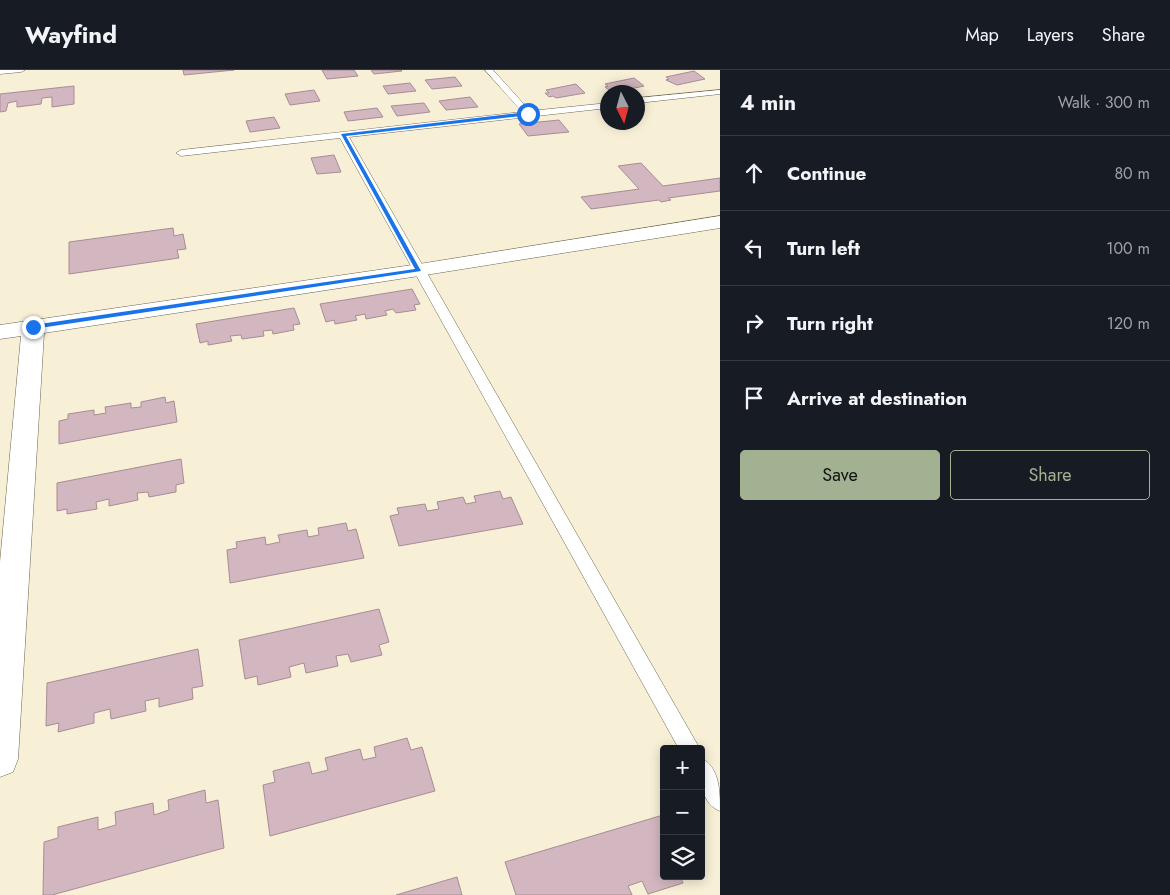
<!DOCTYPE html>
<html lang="en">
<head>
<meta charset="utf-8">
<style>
	:root { --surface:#171b24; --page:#242831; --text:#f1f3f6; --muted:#9ea1a6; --line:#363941; --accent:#a2b191 }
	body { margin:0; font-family:Jost,sans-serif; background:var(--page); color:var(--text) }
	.controls { position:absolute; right:15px; bottom:15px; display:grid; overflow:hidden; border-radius:5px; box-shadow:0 2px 12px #0003 }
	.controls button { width:45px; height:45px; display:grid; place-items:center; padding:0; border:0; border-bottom:1px solid var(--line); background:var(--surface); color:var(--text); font:25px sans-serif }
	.compass { position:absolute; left:600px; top:15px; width:45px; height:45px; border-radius:50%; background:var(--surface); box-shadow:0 2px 12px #0003; rotate:174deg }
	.stop { position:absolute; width:15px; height:15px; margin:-11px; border:4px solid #1a73e8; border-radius:50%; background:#fff }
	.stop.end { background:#1a73e8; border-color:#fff; box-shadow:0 1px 5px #0008 }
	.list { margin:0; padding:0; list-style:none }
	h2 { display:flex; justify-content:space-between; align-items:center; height:65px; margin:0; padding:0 20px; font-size:21px }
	h2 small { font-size:16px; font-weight:400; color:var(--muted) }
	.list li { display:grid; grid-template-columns:32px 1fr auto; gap:15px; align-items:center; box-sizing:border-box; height:75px; padding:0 20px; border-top:1px solid var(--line) }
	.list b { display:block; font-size:19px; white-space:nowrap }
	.list em { font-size:16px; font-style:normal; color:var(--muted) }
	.actions { display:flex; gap:10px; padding:15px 20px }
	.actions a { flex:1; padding:11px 0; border:1px solid var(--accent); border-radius:5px; text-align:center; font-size:18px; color:var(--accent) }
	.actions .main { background:var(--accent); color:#111 }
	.icon { flex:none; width:28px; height:28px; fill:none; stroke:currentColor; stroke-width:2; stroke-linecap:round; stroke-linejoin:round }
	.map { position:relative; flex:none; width:720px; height:825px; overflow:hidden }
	header { display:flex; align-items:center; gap:30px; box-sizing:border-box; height:70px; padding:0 25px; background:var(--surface); border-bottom:1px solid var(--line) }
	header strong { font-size:24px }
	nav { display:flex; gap:28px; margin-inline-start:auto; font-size:18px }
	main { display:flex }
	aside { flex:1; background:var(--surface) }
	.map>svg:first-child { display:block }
	.building { fill:#d3b7c0; stroke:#a78c95 }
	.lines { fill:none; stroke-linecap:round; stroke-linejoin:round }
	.service-casing { stroke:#6c654f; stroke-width:1 }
	.minor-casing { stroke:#6c654f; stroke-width:1 }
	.service { fill:#fff; fill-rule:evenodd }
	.minor { fill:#fff; fill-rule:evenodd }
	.route { fill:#1a73e8 }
</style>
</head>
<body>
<header>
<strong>Wayfind</strong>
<nav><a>Map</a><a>Layers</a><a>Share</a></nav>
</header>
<main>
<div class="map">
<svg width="720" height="825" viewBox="0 0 720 825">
	<rect width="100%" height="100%" fill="#f7efd6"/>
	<path class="building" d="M183 0H234L184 5Z
		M322 0H354L358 6 327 9Z
		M371 0H401L402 1 374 4Z
		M694 1 705 9 677 15 666 10 669 9 666 7Z
		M455 7 462 16 432 19 425 10Z
		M634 8 644 16 616 22 613 20H609L605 17 608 16 605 14Z
		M410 13 416 21 388 24 383 16Z
		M576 14 585 23 556 28 553 26 549 27 545 23H549L546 20Z
		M74 16V34L52 37V27L42 28 41 34 17 37V31L8 33 6 41 0 42V24Z
		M314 20 320 31 290 35 285 24Z
		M470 27 478 37 446 40 439 31Z
		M424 33 430 42 397 46 391 36Z
		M377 38 383 47 348 51 344 42Z
		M274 47 280 58 250 62 246 51Z
		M559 50 569 62 528 66 519 54Z
		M334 85 341 102 317 104 311 88Z
		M641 93 663 116 720 108V121L668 128 671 130 661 132 659 130 591 139 581 127 639 119 618 96Z
		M173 158 174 166 183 164 186 179 177 180 179 188 69 204V172Z
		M412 219 420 234 414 235 416 240 396 243 393 239 385 241 387 245 366 249 365 244 355 246 357 250 335 254 334 250 326 252 320 234Z
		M294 238 300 254 293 255 294 260 273 264 272 260 263 261 264 266 242 269 241 265 230 266 232 271 208 275V271L200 273 196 254Z
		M165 327 166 333 174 331 177 352 59 374V351L68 349V344L94 340V345L106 343 105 337 131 333V338L141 337V332Z
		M181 389 184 413 176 415V422L149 427 148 422 137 423 138 430 109 436V429L96 432 97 439 67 444V439L57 441V413Z
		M500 421 503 429 511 427 523 454 399 476 390 446 399 444 397 438 425 434 427 441 439 439 437 432 463 427 466 434 476 432 474 426Z
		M346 453 348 461 356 459 364 488 230 513 227 480 237 478 236 472 265 467 266 475 280 472 278 465 307 460 308 467 319 465 318 458Z
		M379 539 389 572 379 575 382 585 351 592 348 584 336 586 338 596 306 603 304 593 289 597 291 607 258 615 257 606 245 609 239 570Z
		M198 579 203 616 192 618 193 629 159 637V628L145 631 146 641 111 649 110 639 94 643V653L58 662 59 653 46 656 47 613Z
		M407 668 411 680 422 677 435 721 270 766 263 715 275 712 273 701 309 692 312 704 328 700 325 688 360 679 363 690 376 687 374 677Z
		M205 720 206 733 218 730 224 778 52 825H43L44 772 58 768V757L98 747V760L116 755 115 742 153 733 154 745 169 740 168 730Z
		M663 745 664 806H680L683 813 648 824 642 811 628 816 632 825H516L505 792Z
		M457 807 462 825H396Z"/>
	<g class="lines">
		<defs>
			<path id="service" d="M0 0H25L21 2 0 4Z
				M485 0H493L530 41 608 33V38L349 67 700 679H679L340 68 181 86 176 83 181 80 522 42Z
				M720 20V24L638 33V28Z
				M701 688C720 697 720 722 720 741 699 733 701 707 701 688Z"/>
			<path id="minor" d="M720 146V158L419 206 44 263 18 689 13 702 0 707V492L21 266 0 269V255L419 194Z"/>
		</defs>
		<use href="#service" class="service-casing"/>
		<use href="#minor" class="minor-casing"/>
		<use href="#service" class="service"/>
		<use href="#minor" class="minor"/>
	</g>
	<path class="route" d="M528 42 530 45 346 66 421 201 33 259 30 257 33 255 415 199 341 64Z"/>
</svg>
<div class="controls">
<button>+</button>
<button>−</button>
<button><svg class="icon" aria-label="layers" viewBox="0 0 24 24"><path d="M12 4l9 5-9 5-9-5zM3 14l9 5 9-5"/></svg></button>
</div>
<svg class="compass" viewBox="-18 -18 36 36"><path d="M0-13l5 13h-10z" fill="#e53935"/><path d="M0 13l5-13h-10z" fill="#9ea1a6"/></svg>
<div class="stop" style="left:528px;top:44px"></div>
<div class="stop end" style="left:33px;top:257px"></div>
</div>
<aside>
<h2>4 min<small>Walk · 300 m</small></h2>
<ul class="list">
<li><svg class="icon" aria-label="ahead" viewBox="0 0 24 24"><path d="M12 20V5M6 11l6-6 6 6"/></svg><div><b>Continue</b></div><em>80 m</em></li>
<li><svg class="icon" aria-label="left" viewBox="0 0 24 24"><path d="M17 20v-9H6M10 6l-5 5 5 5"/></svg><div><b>Turn left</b></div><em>100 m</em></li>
<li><svg class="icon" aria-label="right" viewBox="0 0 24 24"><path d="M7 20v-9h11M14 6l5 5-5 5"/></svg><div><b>Turn right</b></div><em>120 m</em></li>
<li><svg class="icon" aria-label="arrive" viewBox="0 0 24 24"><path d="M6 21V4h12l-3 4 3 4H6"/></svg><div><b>Arrive at destination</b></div></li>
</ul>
<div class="actions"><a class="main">Save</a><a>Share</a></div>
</aside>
</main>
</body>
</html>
